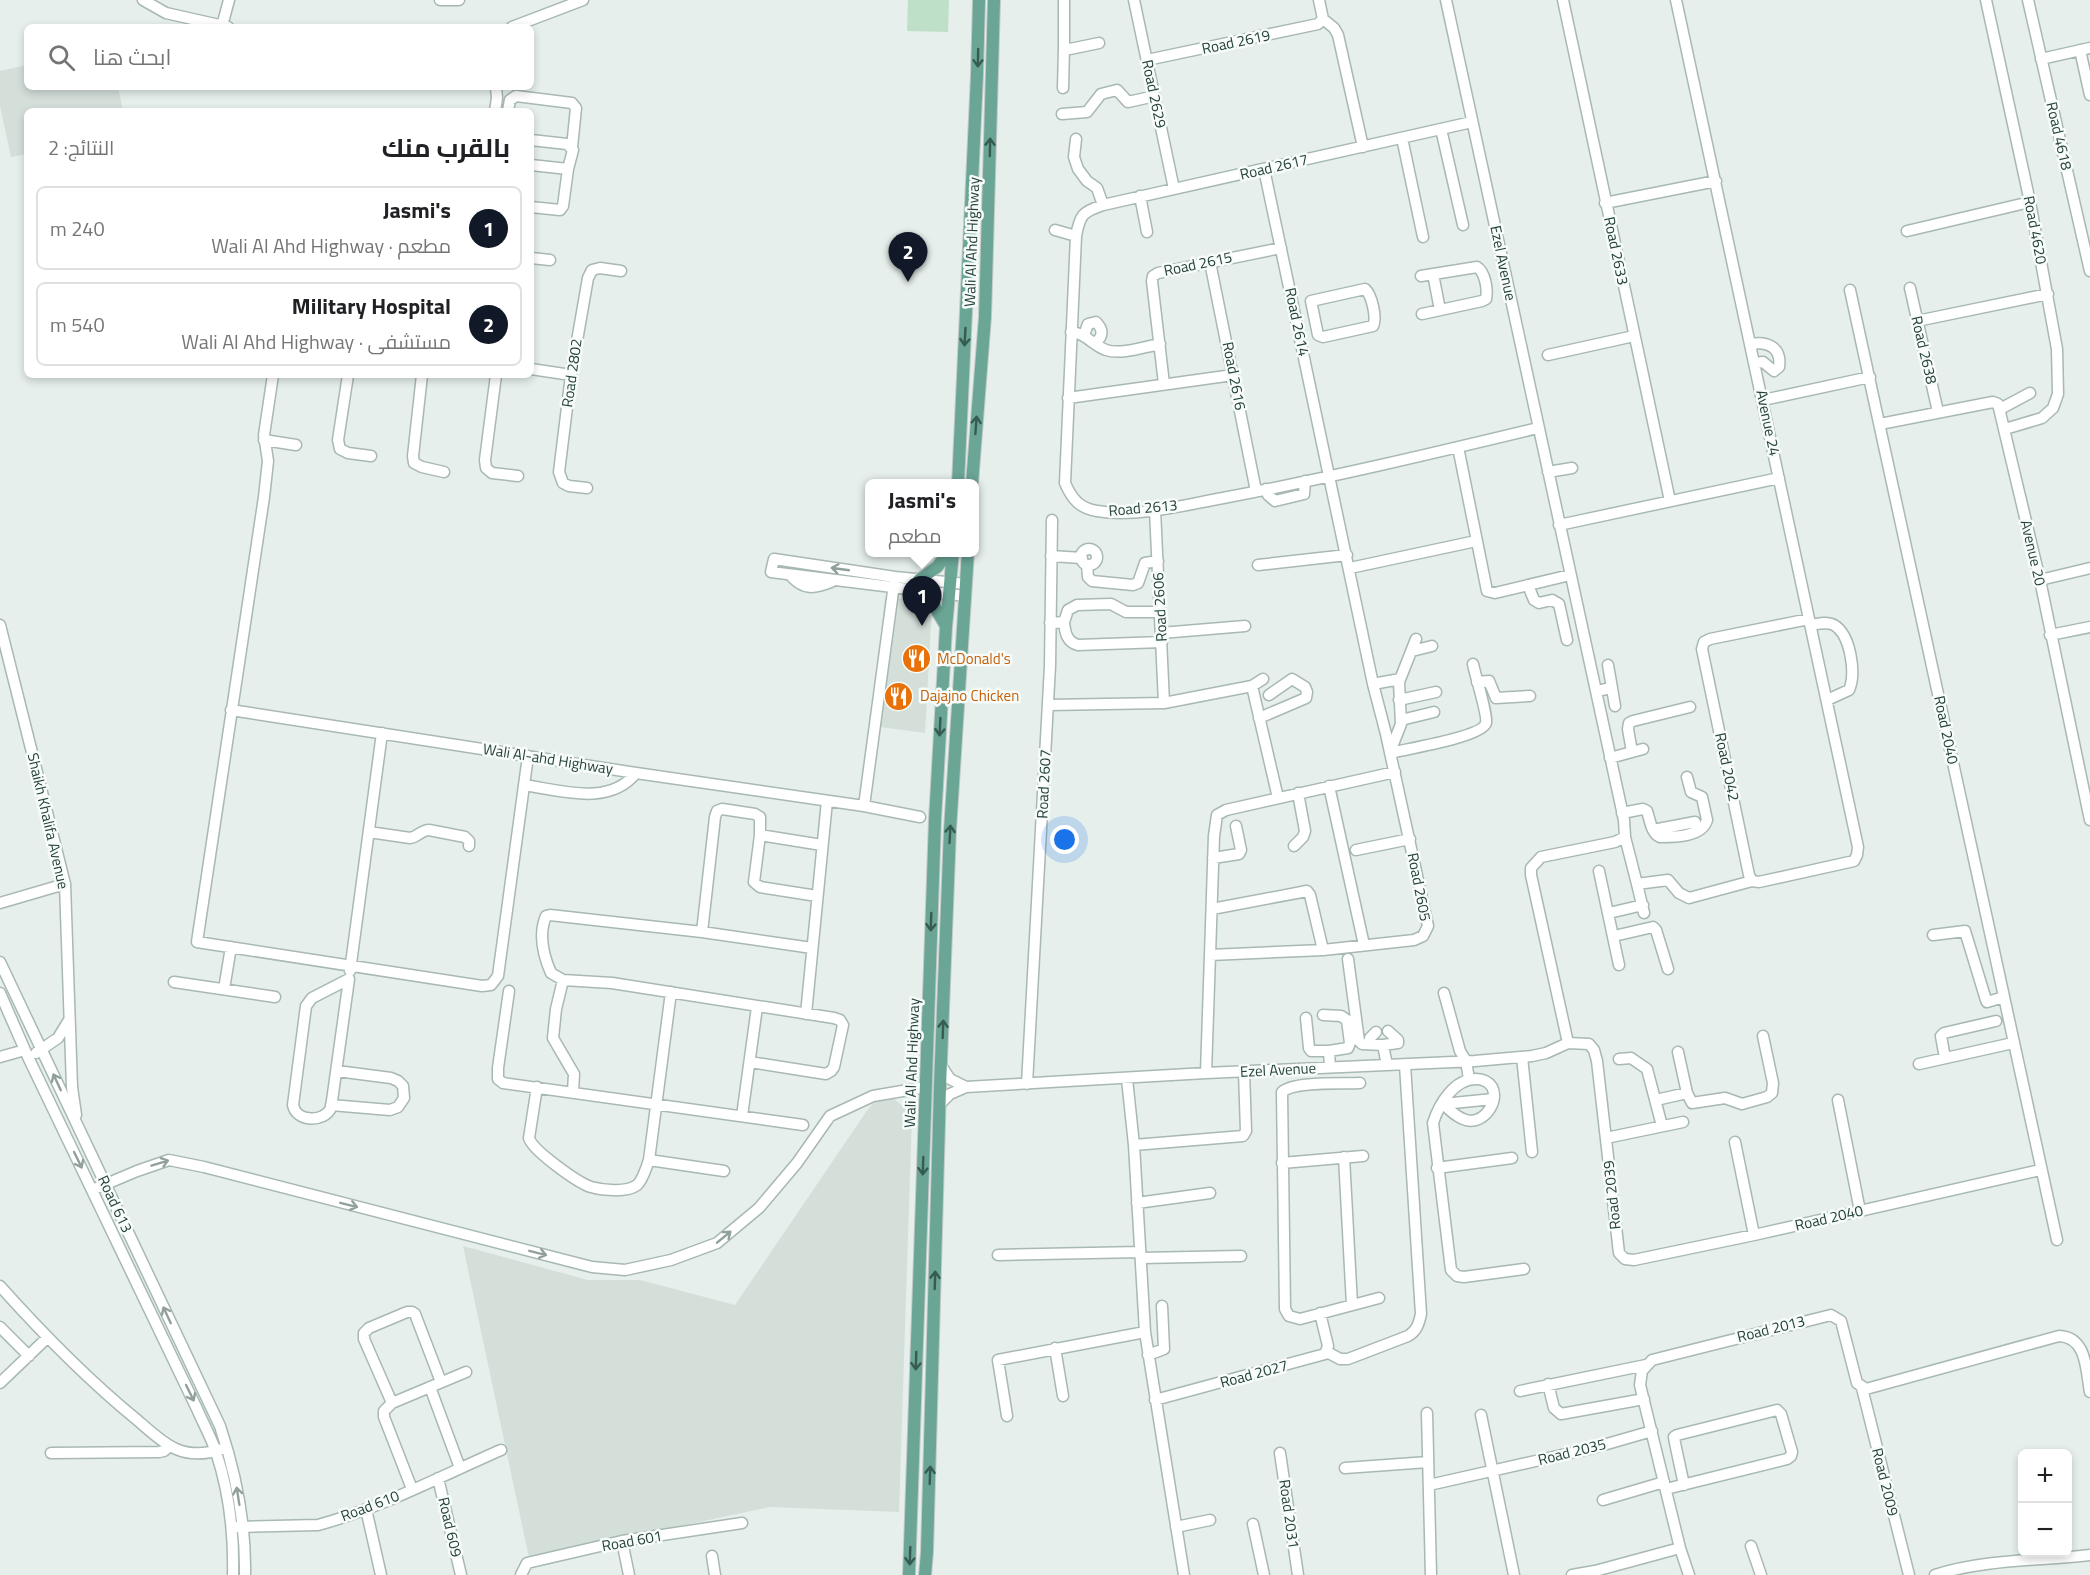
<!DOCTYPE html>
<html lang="ar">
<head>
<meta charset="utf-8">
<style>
	:root { --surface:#fff; --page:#f2f2f2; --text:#202124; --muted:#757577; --line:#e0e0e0; --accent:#111827 }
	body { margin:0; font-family:"Titillium Web",Cairo,sans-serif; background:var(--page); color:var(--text); direction:rtl }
	.controls { position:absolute; right:18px; bottom:18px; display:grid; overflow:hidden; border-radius:9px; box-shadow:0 3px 9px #0003 }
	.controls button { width:54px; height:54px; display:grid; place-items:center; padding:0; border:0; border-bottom:2px solid var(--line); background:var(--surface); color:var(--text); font:30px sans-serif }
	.you { position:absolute; left:1065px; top:840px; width:21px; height:21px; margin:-15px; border:4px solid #fff; border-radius:50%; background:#1a73e8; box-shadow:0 0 0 9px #1a73e833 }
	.badge { display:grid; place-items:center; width:39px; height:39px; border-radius:50%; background:var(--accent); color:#fff; font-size:20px; font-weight:700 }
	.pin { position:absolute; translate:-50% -50px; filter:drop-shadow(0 2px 3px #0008) }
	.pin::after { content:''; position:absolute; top:32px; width:21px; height:18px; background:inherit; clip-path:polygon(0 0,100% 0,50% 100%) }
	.popup { position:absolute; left:865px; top:479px; width:114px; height:78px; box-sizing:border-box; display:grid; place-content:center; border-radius:9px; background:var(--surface); filter:drop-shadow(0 2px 4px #0005); font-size:20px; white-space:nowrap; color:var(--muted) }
	.popup b { font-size:22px; color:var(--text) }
	.popup::after { content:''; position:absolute; left:50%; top:100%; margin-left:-12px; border:12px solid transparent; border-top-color:var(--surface) }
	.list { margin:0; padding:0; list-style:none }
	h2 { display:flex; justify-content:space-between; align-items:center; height:78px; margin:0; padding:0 24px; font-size:26px }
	h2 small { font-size:20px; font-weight:400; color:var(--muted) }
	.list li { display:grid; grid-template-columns:39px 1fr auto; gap:18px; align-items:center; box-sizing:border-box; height:84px; margin:0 12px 12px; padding:0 12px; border:2px solid var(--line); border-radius:9px }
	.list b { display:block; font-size:22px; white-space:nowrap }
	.list p { margin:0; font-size:20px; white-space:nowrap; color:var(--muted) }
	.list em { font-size:20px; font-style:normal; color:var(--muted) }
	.icon { flex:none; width:33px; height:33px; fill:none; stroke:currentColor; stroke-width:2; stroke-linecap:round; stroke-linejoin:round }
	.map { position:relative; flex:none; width:2090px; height:1575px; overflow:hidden; direction:ltr }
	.search { position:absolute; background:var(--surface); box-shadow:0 3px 9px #0003; left:24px; top:24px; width:510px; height:66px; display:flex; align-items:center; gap:15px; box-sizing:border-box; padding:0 21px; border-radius:9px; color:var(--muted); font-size:22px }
	.panel { position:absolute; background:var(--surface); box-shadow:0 3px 9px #0003; left:24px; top:108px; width:510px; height:270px; border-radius:9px; direction:rtl }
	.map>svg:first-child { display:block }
	.built { fill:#d4dfda }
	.green { fill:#bfe0c8 }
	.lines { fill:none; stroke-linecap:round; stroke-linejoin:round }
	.minor-casing { stroke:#a8b8b2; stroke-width:13 }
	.major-casing { stroke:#c2cac8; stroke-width:14 }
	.minor { stroke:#fff; stroke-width:10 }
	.major { stroke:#6aa596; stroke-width:12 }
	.oneway { stroke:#365b51 }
	.oneway2 { stroke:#92a09c }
	.labels { text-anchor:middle; stroke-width:5; stroke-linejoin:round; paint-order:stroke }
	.street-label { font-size:15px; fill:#24423a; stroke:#f7fbf9 }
	.food-label { font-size:15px; fill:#c56008; stroke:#f7fbf9; text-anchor:start }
</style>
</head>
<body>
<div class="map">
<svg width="2090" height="1575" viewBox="0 0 2090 1575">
	<rect width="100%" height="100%" fill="#e6efeb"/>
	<path class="built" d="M27 65V87H118L123 111H27V154L11 157 0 106V71Z
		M885 597 919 600 932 608 925 733 872 726Z
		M891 1096 912 1114 899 1512 770 1507 529 1558 463 1246 588 1280H640L735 1305 866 1112 875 1101Z"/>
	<path class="green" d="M908 0H949L948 32 907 31Z"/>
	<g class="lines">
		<defs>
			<path id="minor" d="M143 0 166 13 228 27
				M440 0H459
				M1064 0V47L1070 49 1099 43
				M1134 0 1174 189
				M1446 0 1624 820 1625 837 1637 884 1668 880 1679 893 1689 898 1752 881
				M1563 0 1670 501
				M1676 0 1858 847 1857 855 1854 861 1759 882 1752 881 1749 875 1702 649 1704 642 1710 639 1809 619
				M1986 0 2030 202 2057 349 2058 394 2053 408 2042 418 2005 429
				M2028 0 2090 271
				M1323 19 1334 28 1338 35 1363 147
				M222 26 229 0
				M512 27 583 0
				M2080 50 2090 95
				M2041 59 2090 48
				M1147 60 1318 24 1323 19 1319 0
				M1063 88 1064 47
				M495 111 497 98 496 87
				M508 111 510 100 516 96 572 103 576 108 572 147
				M1062 114 1087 112 1101 94 1117 90 1128 102 1155 96
				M1472 122 1103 205C1082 212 1080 215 1076 236L1065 483C1072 499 1079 508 1097 511 1136 518 1184 505 1223 498 1329 478 1434 453 1538 428
				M1441 129 1463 225
				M1402 138 1423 237
				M1076 139 1074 157 1078 169 1087 181 1097 188 1103 205
				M531 140 567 144 573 150 568 169 531 165
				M1140 196 1147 232
				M1605 203 1716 181
				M531 207 560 210 563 206 568 169
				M1055 230 1076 236
				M1907 231 2030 202
				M531 258 550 260
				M1210 262 1256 491
				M1433 274 1440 310
				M1421 276 1477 267C1485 272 1488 289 1486 299L1482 301 1422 314
				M1910 288 1938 412
				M1365 289C1372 295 1377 318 1373 326L1323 337 1318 335 1311 301Z
				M1850 290 2057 1240
				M1917 321 2048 294
				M1071 332C1086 333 1092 345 1106 350 1121 355 1144 347 1160 344
				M1084 335 1088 324 1096 322C1103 329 1104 336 1095 343
				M1751 344C1767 341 1782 347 1779 367L1774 371 1763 362 1755 363
				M1548 355 1634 336
				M531 369 571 375
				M273 375 264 435 268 461 264 497 197 942 482 986 491 985 498 976 528 756
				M348 375 338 440 340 449 348 453 371 456
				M422 375 413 456 414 463 422 467 444 472
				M496 375 485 460 486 468 492 473 518 476
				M1164 384 1152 281 1153 276 1158 273 1281 248
				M1068 398 1233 375
				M1763 400 1870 377
				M2000 409 2030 393
				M1880 424 1993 402 1998 404 2040 580 2090 820
				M264 440 296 445
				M1458 447 1487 591 1495 593 1570 575
				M1548 472 1572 468
				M587 488 569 486 563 483 559 472 571 375 588 278 592 270 600 268 621 271
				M1266 489 1268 495 1275 501 1304 494 1305 481
				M1155 510 1164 703
				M1559 525 1779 478
				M1081 557a8 8 0 1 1 16 0a8 8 0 1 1-16 0Z
				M1051 556 1082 558
				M1087 565 1088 577 1092 581 1133 585 1138 583 1145 563 1158 561
				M1258 565 1347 555
				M1350 568 1476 541
				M791 576C804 590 814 589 831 582
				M2040 580 2090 568
				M1528 585 1534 600 1539 603 1552 600 1559 604 1567 640
				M965 596 771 572 774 559 895 577 966 584
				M1064 622 1068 610 1077 605 1111 604 1126 612H1160
				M1050 623 1064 622C1065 633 1067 642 1078 645L1162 642
				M0 625 65 884 72 1087 76 1115
				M1810 625C1818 624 1827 621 1834 625 1851 635 1856 674 1849 690L1827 700
				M1161 633 1245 626
				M2050 635 2090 627
				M1412 651 1432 646
				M1477 682 1489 681 1496 698 1530 696
				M1373 684 1400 679
				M1252 686 1278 798
				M1612 688 1615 706
				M1596 691 1612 688 1608 665
				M1399 700 1436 692
				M1048 705 1164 703 1252 686 1263 679
				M231 710 636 773 864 806 920 817
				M1259 718 1306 698 1307 692 1305 687 1292 679 1269 695
				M1401 720 1434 712
				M1390 752 1401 724 1399 682 1416 639
				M1632 752 1628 729 1629 723 1633 721 1690 707
				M1390 753C1406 749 1482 737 1486 723 1488 715 1475 675 1473 664
				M1610 758 1643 749
				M524 785C560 790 609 807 636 773
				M1329 786 1364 945
				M864 806 894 584
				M1622 813 1643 809 1647 811C1650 820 1651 833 1660 837 1675 837 1702 837 1707 820L1702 797 1691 792 1687 777
				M1653 830 1695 822
				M369 832 410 838C418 837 421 830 429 830L465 837 469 841V846
				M1294 846 1303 837 1305 831 1298 793
				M1356 850 1410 839
				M1213 858 1239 854 1241 850 1236 826
				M1599 871 1619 965
				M1637 884 1644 913
				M817 896 760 887 754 882 760 835 822 845
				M0 903 65 884
				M1212 909 1307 891 1310 895 1323 950
				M1609 913 1643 905
				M702 932 715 817 717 811 722 809 755 814 760 817V835
				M1933 935 1965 931 1986 1000 1987 1002 2004 997
				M1614 936 1653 927 1656 930 1668 969
				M1210 955 1323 950 1414 940 1423 936 1428 926 1386 734 1373 684 1264 169
				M1348 959 1359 1041 1362 1044 1383 1045
				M0 962 220 1426C236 1474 246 1525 245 1575
				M350 971 382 733
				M349 979 331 1108C324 1123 296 1122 293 1105L306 1006 312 998Z
				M563 980 556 1009 553 1038 574 1074 573 1092
				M174 982 275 997
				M224 989 231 947
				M509 991 498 1068V1079L503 1083 803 1125
				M0 993 28 1057 197 1409C203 1423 211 1437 216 1452 229 1491 234 1534 233 1575
				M1444 993 1460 1051 1466 1061 1469 1079
				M806 1014 827 801
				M1323 1015 1341 1016 1347 1020 1350 1043 1348 1048 1329 1051 1330 1067
				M1306 1018 1309 1048 1311 1051H1329
				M1568 1043 1531 875V868L1541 857 1615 842 1625 837
				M1369 1044 1370 1038 1376 1032
				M1678 1052 1687 1093 1692 1103 1725 1098 1742 1104 1767 1097 1772 1093 1773 1083 1763 1036
				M36 1053 58 1038 69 1020
				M0 1057 25 1050
				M1522 1057 1532 1152
				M1945 1058 1941 1036 1944 1033 1996 1021
				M1619 1059 1631 1058 1647 1069 1662 1126
				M750 1062 826 1074 831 1071 834 1067 843 1025 840 1020 834 1018 612 983 563 980 551 973C543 955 538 935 546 916L550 915 702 932 812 948
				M1919 1064 2013 1043
				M1387 1065 1383 1045 1398 1043V1040L1388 1031
				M942 1067 950 1079 966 1087
				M1206 1073 1214 836 1217 815 1226 810 1395 772
				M1127 1079 1134 1145 1145 1332 1184 1575
				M1360 1083C1342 1084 1294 1081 1282 1092L1285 1309 1289 1316 1300 1319 1379 1298
				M1027 1084 1050 666 1052 520
				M537 1087 529 1138C532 1150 578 1183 591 1187 602 1190 627 1193 637 1185 643 1180 646 1168 649 1160L724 1171
				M1656 1100 1687 1093
				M1838 1100 1860 1211
				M940 1104 950 1094 966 1087 1206 1073 1475 1061 1532 1056 1546 1053 1568 1043 1589 1044 1594 1050 1597 1061 1619 1253 1625 1259 1634 1260 1754 1235 2040 1170
				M1443 1104C1450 1110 1457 1118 1466 1120 1483 1125 1500 1102 1492 1087 1488 1081 1482 1079 1476 1079 1454 1079 1439 1104 1433 1123L1451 1270 1457 1276 1464 1277 1524 1269
				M1443 1104 1493 1099
				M331 1105 390 1110 398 1107 404 1098 403 1086 398 1081 391 1078 337 1071
				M742 1116 757 1007
				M1606 1138 1683 1122
				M1735 1142 1754 1235
				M1134 1145 1243 1136 1246 1131 1244 1071
				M1344 1157 1352 1305
				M649 1160 671 992
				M1282 1163 1363 1156
				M1437 1168 1512 1158
				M92 1190 137 1171 169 1160 204 1167 592 1267 625 1270 671 1260 717 1243 759 1208 797 1163 830 1116 873 1096 926 1087
				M1137 1203 1210 1193
				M998 1255 1140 1252
				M1141 1258 1241 1256
				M0 1286C43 1334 86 1378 136 1419 148 1429 162 1443 176 1449 192 1456 207 1454 222 1449
				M0 1327 29 1356
				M1055 1348 1063 1396
				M1327 1352 1340 1359H1348L1408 1336C1417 1331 1419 1323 1421 1314L1405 1065
				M1148 1355 1164 1349 1162 1306
				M0 1383 47 1338
				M1548 1384 1554 1408 1561 1414 1644 1399
				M430 1387 460 1468
				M1862 1388 1909 1575
				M1520 1391 1646 1365
				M1155 1400 1325 1354 1328 1346 1320 1313
				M392 1403 364 1339V1333L369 1328 407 1312H412L415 1314 441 1382
				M1427 1413 1431 1575
				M1481 1415 1514 1575
				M1007 1416 998 1360 1145 1332
				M51 1453 159 1452 164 1451 170 1446
				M1280 1453 1298 1575
				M1345 1468 1428 1462
				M438 1478 461 1575
				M1429 1485 1593 1448 1652 1431
				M412 1489 384 1417V1411L392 1403 466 1372
				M1666 1489 1787 1459 1791 1456 1792 1452 1781 1414 1777 1410 1677 1435 1674 1437 1675 1443 1684 1485
				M1603 1500 1664 1482
				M366 1509 381 1575
				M1253 1524 1264 1575
				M237 1527 318 1525C381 1508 441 1476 501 1450
				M1176 1527 1210 1520
				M622 1541 629 1575
				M1751 1546 1761 1575
				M712 1556 715 1575
				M521 1575 527 1563 622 1541 742 1523
				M1572 1575 1595 1571 1680 1548
				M1689 1575 1680 1548 1640 1385 1642 1371 1652 1360 1831 1315 1841 1321 1857 1383 1866 1389 2059 1336C2087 1337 2086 1370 2090 1392
				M1935 1575C1985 1559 2038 1561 2090 1555"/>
			<path id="major" d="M958 484 977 75 979 0
				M972 484 985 317 994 0
				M919 580 937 567 949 552
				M913 590 933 604 946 626
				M909 1575 935 820 946 627 953 552
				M925 1575 927 1552 940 1087 950 830 968 552"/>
		</defs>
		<use href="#minor" class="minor-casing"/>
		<use href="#major" class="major-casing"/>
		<use href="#minor" class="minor"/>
		<use href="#major" class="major"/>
	</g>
	<defs><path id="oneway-shaft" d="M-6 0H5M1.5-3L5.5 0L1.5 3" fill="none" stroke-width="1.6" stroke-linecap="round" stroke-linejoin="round" transform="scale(1.5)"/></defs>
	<g class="oneway">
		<use href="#oneway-shaft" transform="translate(978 58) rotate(91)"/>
		<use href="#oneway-shaft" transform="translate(990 147) rotate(-89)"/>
		<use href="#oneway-shaft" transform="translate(965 337) rotate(93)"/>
		<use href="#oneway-shaft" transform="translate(976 425) rotate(-86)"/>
		<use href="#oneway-shaft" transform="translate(940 727) rotate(93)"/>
		<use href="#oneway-shaft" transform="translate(950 834) rotate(-87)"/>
		<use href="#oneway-shaft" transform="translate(931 922) rotate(92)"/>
		<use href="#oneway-shaft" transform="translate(943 1029) rotate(-88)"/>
		<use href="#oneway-shaft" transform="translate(923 1166) rotate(92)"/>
		<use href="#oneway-shaft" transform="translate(935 1280) rotate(-88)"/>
		<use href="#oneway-shaft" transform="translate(916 1361) rotate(92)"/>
		<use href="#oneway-shaft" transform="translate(930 1475) rotate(-88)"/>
		<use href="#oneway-shaft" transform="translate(910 1556) rotate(92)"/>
	</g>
	<g class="oneway2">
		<use href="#oneway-shaft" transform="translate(840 569) rotate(-172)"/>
		<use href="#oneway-shaft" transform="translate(57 1082) rotate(-115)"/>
		<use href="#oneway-shaft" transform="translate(78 1160) rotate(64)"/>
		<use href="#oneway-shaft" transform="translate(160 1163) rotate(-17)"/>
		<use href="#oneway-shaft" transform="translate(349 1205) rotate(14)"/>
		<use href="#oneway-shaft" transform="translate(724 1237) rotate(-39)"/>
		<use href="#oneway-shaft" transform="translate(538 1253) rotate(14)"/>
		<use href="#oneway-shaft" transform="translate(167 1315) rotate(-115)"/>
		<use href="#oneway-shaft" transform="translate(190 1393) rotate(64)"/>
		<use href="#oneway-shaft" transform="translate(238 1496) rotate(-99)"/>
	</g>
	<defs>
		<symbol id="restaurant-disc" viewBox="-11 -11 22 22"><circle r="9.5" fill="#e8710a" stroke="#f7fbf9"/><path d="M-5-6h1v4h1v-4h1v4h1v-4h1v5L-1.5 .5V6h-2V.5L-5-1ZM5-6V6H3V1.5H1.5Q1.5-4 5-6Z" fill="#fff"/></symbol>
	</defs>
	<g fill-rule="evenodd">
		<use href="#restaurant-disc" x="900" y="642" width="33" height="33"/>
		<use href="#restaurant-disc" x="882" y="680" width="33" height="33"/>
	</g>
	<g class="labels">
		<g class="street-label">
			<text transform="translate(1236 42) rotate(-12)" y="5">Road 2619</text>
			<text transform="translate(1154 94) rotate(78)" y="5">Road 2629</text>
			<text transform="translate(2059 136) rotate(77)" y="5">Road 4618</text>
			<text transform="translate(1274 167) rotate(-13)" y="5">Road 2617</text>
			<text transform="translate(2035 230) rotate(79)" y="5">Road 4620</text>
			<text transform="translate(972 242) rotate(-88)" y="5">Wali Al Ahd Highway</text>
			<text transform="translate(1616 251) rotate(78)" y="5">Road 2633</text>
			<text transform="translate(1503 263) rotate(78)" y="5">Ezel Avenue</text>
			<text transform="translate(1198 264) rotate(-12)" y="5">Road 2615</text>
			<text transform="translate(1297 322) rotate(78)" y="5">Road 2614</text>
			<text transform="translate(1924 350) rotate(77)" y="5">Road 2638</text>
			<text transform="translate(572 373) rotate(-82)" y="5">Road 2802</text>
			<text transform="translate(1234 376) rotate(79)" y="5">Road 2616</text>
			<text transform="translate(1768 423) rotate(78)" y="5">Avenue 24</text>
			<text transform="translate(1143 508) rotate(-5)" y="5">Road 2613</text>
			<text transform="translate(2033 553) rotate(77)" y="5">Avenue 20</text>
			<text transform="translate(1160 607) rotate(-93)" y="5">Road 2606</text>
			<text transform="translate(1946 730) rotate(78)" y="5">Road 2040</text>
			<text transform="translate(548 759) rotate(9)" y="5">Wali Al-ahd Highway</text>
			<text transform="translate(1727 767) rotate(78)" y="5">Road 2042</text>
			<text transform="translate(1044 784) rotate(-87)" y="5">Road 2607</text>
			<text transform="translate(48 821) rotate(77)" y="5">Shaikh Khalifa Avenue</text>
			<text transform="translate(1419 887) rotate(79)" y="5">Road 2605</text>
			<text transform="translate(912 1063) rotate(-88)" y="5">Wali Al Ahd Highway</text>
			<text transform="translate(1278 1070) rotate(-3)" y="5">Ezel Avenue</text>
			<text transform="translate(1612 1195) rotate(-96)" y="5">Road 2039</text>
			<text transform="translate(115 1204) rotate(65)" y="5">Road 613</text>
			<text transform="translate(1829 1218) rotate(-13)" y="5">Road 2040</text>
			<text transform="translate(1771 1329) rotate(-14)" y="5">Road 2013</text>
			<text transform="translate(1254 1374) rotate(-15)" y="5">Road 2027</text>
			<text transform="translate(1572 1452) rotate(-14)" y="5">Road 2035</text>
			<text transform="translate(1885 1482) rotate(76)" y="5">Road 2009</text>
			<text transform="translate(370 1506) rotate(-21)" y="5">Road 610</text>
			<text transform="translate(1289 1514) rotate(82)" y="5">Road 2031</text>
			<text transform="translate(450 1527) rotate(77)" y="5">Road 609</text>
			<text transform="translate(632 1541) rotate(-10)" y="5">Road 601</text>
		</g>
		<g class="food-label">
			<text x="937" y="664">McDonald's</text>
			<text x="920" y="701">Dajajno Chicken</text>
		</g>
	</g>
</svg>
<div class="controls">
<button>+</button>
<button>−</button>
</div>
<div class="you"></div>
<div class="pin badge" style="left:922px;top:626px">1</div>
<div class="popup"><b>Jasmi's</b>مطعم</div>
<div class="pin badge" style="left:908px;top:282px">2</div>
<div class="search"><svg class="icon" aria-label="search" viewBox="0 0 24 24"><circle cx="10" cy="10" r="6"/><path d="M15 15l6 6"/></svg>ابحث هنا</div>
<section class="panel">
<h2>بالقرب منك<small>النتائج: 2</small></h2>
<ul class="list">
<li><span class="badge">1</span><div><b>Jasmi's</b><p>مطعم · Wali Al Ahd Highway</p></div><em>240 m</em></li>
<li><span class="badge">2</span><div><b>Military Hospital</b><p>مستشفى · Wali Al Ahd Highway</p></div><em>540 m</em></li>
</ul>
</section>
</div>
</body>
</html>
